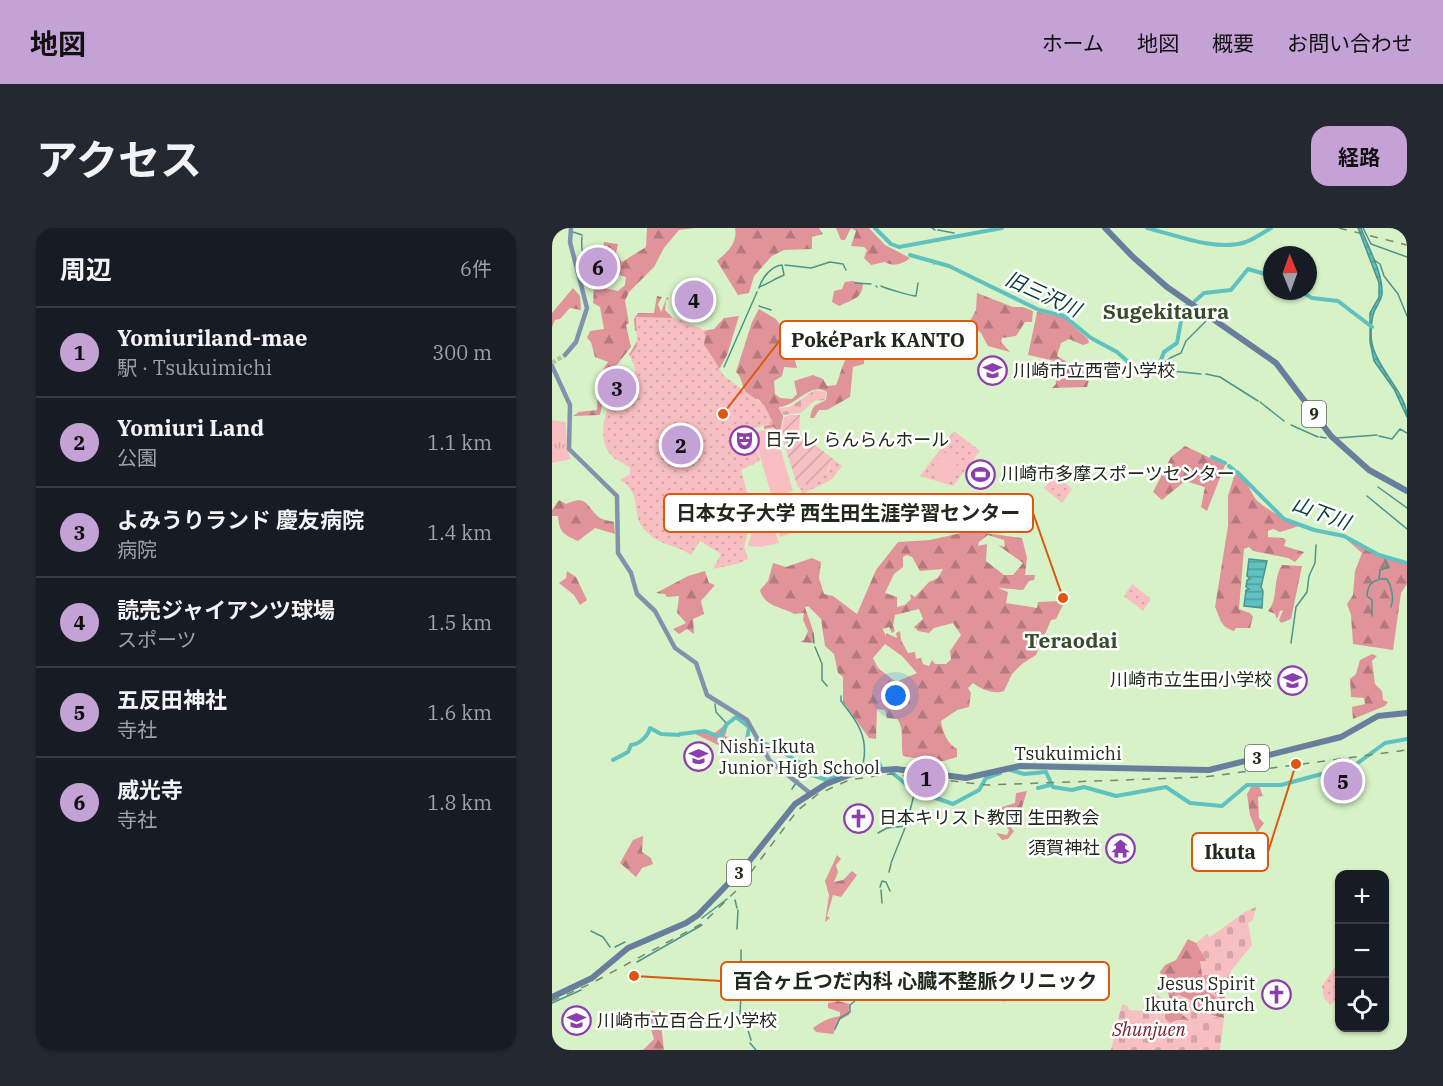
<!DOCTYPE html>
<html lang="ja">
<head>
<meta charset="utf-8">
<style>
	:root { --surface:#171b24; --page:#242831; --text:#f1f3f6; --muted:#9ea1a6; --line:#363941; --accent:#c4a2d6 }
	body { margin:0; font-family:"IBM Plex Serif","Noto Sans JP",serif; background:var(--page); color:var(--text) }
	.controls { position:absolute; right:18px; bottom:18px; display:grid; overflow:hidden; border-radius:12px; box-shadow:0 2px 4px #0004 }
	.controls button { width:54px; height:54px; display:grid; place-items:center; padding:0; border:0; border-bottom:2px solid var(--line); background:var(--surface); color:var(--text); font:30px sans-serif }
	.compass { position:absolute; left:711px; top:18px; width:54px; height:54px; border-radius:50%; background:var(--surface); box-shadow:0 2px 4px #0004; rotate:359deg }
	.you { position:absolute; left:344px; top:468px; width:21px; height:21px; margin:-15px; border:4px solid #fff; border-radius:50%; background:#1a73e8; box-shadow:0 0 0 9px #1a73e833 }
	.badge { display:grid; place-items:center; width:39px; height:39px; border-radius:50%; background:var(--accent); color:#111; font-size:20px; font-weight:700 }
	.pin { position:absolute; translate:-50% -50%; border:3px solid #fff; box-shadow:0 2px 6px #0006 }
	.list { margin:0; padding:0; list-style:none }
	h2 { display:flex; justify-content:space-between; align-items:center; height:78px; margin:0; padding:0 24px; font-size:26px }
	h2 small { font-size:20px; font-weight:400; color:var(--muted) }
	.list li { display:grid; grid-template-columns:39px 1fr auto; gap:18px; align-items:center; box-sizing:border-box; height:90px; padding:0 24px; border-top:2px solid var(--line) }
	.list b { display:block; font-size:22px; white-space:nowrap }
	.list p { margin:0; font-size:20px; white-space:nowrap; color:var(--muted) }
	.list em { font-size:20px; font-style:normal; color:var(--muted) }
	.icon { flex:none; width:33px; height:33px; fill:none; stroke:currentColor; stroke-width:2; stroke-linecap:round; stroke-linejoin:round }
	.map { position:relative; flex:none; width:855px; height:822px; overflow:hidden; border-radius:18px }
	header { display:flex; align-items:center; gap:36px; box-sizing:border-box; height:84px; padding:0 30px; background:var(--accent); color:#111 }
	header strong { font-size:28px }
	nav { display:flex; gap:33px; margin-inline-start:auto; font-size:21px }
	.intro { display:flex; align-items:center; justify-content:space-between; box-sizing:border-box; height:144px; padding:0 36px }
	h1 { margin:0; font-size:42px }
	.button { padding:15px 27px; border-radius:18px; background:var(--accent); color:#111; font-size:21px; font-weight:700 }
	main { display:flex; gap:36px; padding:0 36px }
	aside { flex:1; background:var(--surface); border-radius:18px; box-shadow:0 2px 4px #0004 }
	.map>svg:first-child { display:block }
	.grass { fill:url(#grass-tufts) }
	.forest { fill:url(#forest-firs); fill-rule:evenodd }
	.cemetery { fill:url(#cemetery-stones) }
	.park { fill:url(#park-dots) }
	.garden { fill:url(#garden-furrows) }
	.pitch { fill:#f8bfc2 }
	.water { fill:url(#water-rules); stroke:#4c948e; stroke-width:1.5 }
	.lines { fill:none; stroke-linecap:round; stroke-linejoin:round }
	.stream { stroke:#4c948e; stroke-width:1.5 }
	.river { stroke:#5fc1c0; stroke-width:4 }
	.secondary-tunnel { stroke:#b2caa4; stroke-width:4.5; stroke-dasharray:4.5 2; stroke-linecap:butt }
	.secondary { stroke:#8093ac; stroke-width:4.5 }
	.primary { stroke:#677f9d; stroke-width:6 }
	.rail { stroke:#76886b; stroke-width:1.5; stroke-dasharray:8 8; stroke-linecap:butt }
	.labels { text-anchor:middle; stroke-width:5; stroke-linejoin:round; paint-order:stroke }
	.shield { fill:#fff; stroke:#636a5f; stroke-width:1.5 }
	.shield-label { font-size:16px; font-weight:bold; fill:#202a1a }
	.poi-label { font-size:18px; fill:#202a1a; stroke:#fff; text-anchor:start }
	.street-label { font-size:18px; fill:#202a1a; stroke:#fff }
	.park-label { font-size:18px; font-style:italic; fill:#792031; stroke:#fff }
	.water-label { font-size:20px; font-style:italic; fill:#0a3a3a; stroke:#fff }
	.quarter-label { font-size:21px; font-weight:bold; fill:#374d29; stroke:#fff }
	.leader { fill:none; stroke:#de570d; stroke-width:2 }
	.callout-dot { fill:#de570d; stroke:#fff; stroke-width:2 }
	.callout { fill:#fff; stroke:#de570d; stroke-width:2 }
	.callout-label { font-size:20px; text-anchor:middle; font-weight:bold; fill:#202a1a }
</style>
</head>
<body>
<header>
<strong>地図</strong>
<nav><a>ホーム</a><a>地図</a><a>概要</a><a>お問い合わせ</a></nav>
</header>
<div class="intro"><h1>アクセス</h1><a class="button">経路</a></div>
<main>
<aside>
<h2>周辺<small>6件</small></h2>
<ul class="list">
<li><span class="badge">1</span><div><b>Yomiuriland-mae</b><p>駅 · Tsukuimichi</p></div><em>300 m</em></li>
<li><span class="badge">2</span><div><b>Yomiuri Land</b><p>公園</p></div><em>1.1 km</em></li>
<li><span class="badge">3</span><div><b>よみうりランド 慶友病院</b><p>病院</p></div><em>1.4 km</em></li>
<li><span class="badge">4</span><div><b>読売ジャイアンツ球場</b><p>スポーツ</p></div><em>1.5 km</em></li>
<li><span class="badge">5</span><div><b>五反田神社</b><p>寺社</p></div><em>1.6 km</em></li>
<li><span class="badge">6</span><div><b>威光寺</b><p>寺社</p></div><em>1.8 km</em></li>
</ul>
</aside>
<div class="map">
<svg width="855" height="822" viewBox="0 0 855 822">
	<defs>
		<pattern id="grass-tufts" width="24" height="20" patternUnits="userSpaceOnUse" patternTransform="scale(1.5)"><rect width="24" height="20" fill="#f8bfc2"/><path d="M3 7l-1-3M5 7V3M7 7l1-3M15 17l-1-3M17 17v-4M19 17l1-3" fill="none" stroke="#d4a4a6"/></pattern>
		<pattern id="forest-firs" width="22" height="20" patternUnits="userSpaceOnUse" patternTransform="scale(1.5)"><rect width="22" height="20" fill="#e0949a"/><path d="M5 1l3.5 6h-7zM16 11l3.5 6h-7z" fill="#b5797d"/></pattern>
		<pattern id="cemetery-stones" width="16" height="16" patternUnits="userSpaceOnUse" patternTransform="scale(1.5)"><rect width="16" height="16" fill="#f8bfc2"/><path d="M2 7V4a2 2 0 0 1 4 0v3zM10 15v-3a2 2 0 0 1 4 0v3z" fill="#d4a4a6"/></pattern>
		<pattern id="park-dots" width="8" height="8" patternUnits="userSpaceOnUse" patternTransform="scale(1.5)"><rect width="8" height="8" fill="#f8bfc2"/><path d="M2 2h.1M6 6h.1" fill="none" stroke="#d4a4a6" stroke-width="1.8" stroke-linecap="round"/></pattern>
		<pattern id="garden-furrows" width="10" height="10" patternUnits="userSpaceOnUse" patternTransform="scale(1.5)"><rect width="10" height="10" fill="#f8bfc2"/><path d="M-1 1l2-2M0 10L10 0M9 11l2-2" fill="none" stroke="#d4a4a6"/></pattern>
		<pattern id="water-rules" width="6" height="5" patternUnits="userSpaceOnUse" patternTransform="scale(1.5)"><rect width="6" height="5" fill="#5fc1c0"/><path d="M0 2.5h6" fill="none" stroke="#4e9d9b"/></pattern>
	</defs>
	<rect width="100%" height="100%" fill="#d7f2c7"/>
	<path class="grass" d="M0 192 14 194 15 221 19 231 0 235Z"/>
	<path class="forest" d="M95 0H143L127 2 112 20 102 39 77 64 73 73 77 95 74 97 79 119 56 148 48 187 21 188 27 184 45 182C46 165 45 148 56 134L43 129 39 114 35 110 38 103 52 101 48 79 41 75 42 58 66 63 73 57 74 49 55 44 59 22 51 20 52 14 66 16 64 25 70 34 94 19Z
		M183 0H267L271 6 260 9V21L232 22 220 28 202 48 197 65 186 67 165 33C175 24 186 15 183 0Z
		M284 0H317L333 17 358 30C351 36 342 39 333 34L319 37 312 30 315 22 312 19 299 18 304 3 299 0 293 12H289Z
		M300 53 311 55C311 71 299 72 287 78L280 74 282 63 290 61 293 54Z
		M21 60 28 68 29 82 18 80 8 91 3 92 0 99V85Z
		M425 65 461 79H471L481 83 480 94H473L464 108 450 110 449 114 458 124 436 118 429 105 417 95 424 82Z
		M105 68 110 69 106 76 109 84 115 69 117 71 114 72 113 82 122 91 150 103 162 101 172 90 187 88 175 127 168 140 154 144 86 136 77 127 91 103H83L82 91 86 85H102Z
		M207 81 224 91 237 111 245 140 232 139 230 148 222 153 223 166 228 170 240 171 245 166 242 153 261 147 271 151 275 158 284 157C290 145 290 126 306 123L312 128V136L301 139 298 169 275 182H267L262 190H258C261 176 262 178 274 172L275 164C258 153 245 178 227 179L231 188 228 206 222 199 212 201V198L220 196C216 187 212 176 206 171L200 172C188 161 192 151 184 144L200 94Z
		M485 84 511 89 536 111 537 115 531 117 517 111 509 115 505 128 538 148 535 159 500 160 504 156 503 133 476 127Z
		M633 218 673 237 655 283 649 279 653 259 633 253 610 272 601 264 619 229Z
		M683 245C695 249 696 260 703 270 707 277 738 295 747 298L728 304 721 301 716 303V309L731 310 734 312 732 318 752 324 743 334 736 330 701 323 697 319 692 321 687 381 698 385 701 389 698 400H684L682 403C667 398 669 391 663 379L676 298V268Z
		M7 272 14 276C37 265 34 280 48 290 51 292 59 293 62 294L63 306 43 300 26 313C12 307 7 304 6 288H0V282Z
		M418 303 470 310 475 330 473 347H483L482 352 477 353 471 362 446 360 456 364 454 375 485 380 486 374 507 373 511 377 504 391 499 392 484 427 470 436 460 446 452 463C442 467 429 461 421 455L416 460 419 465 417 479 405 482 389 493C390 503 396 517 405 521V529L392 533H378L351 528C348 516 353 500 345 491L335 490 333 482 325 481 324 511 317 510 291 474V449L286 445 282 426 273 418 269 391 256 378 253 379C257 394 262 397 262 415L248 414 252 412 256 403 251 392 252 385 242 386C231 379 212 379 208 362L216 353 221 335 234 339 260 330 269 334 267 350 272 366 281 368 305 386 324 342 346 314 378 312ZM436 307 452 312 453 319 446 317 471 335 461 347H452L434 333 435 316 426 318 427 314ZM355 327 360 329 368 343 391 341 386 350 377 354 363 369 358 366 359 371 353 377 345 379V369L333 365 342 346 351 339V329ZM367 381 371 391 362 399 366 403 377 405 382 400 401 395 409 407 398 423 399 431 394 436H383L380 432 377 438 371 436 369 430 364 431 363 424 356 425 349 412 348 403 344 405 345 410 334 405V408L326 391 331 401 337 399 340 405 343 403 341 398 343 387ZM333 416 350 428 365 445 344 454 326 440 321 430Z
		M794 311 827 327 855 337V356L849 365 841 422 801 416 799 387 795 376 801 367 803 343 810 325Z
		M730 337 750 338 739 391 729 395 727 392 731 382 728 383 725 391 723 386 716 383C727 371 720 352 730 337Z
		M15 343 24 349 35 372 28 377 22 367 7 355 14 350Z
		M153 343 157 355 163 357 149 373 152 386 141 391 142 406 135 401 127 406 121 401 134 395 125 385 127 368 115 369 113 366 104 365 136 348Z
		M820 426 825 428 820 433 823 456 830 463 831 472 836 474 833 478 801 491 800 479 813 476 812 470 799 469 798 451 804 446 808 432Z
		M173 497H176L173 508 195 517V522L166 517 143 506V504L161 506Z
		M707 558 711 568 706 569 707 590 712 595 705 605 698 587 695 566 699 559Z
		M475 563 466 592 459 600 462 603 456 611 450 612 444 605 455 607 457 602 454 599 455 592 448 588 437 590 444 587 447 580 463 575 464 565Z
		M91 608 90 624 99 630 101 636 90 640 84 649 68 635 81 612Z
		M285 627 289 631 284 637 286 644 282 654 291 652 300 643 305 647 289 669 281 667 275 688 278 690 273 694 277 667 273 653Z
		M636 711 644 715 655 733 648 734 669 767H673L672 790 653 786 637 771 625 768 631 787 639 793 627 792 618 795 613 791V777L619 773 608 744 613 737 624 732Z
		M286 773 298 776 297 787 288 792 281 806 264 804 261 800C270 793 277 790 288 788V784L276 780V775Z
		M100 782 108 788 112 822H91L102 811 95 788Z"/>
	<path class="cemetery" d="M263 162 274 164 273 172 262 173 249 185 231 187 226 180 238 179Z
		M704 679 701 692 696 695 700 717 679 743 673 767 665 770 652 761 648 733H655L644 715 655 706 658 709 693 684Z
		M602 764 610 770 613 791 618 795 625 792 639 794 631 787 625 766 637 771 653 786 657 784 663 789 672 790 668 822H559L570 776 576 778 577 782 591 783 592 776Z"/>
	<path class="park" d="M84 89 124 90 154 103 152 116 172 148 212 177 221 195 200 201 208 233 189 242 201 286 192 319 196 331 185 336 161 341 169 326 148 313 139 327C122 315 107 319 91 300 79 286 91 265 68 252L78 246V240C73 235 67 234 62 230 47 218 50 195 56 180L66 184 84 142 78 128 85 118Z
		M402 203 428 223 401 258 368 248Z
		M279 229 290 238 279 252 250 266 248 258 277 243Z
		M503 247 520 261 510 275 492 260Z
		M580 356 599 371 591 383 572 368Z
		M787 733V770L778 777 772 770 770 758Z
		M465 738 468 749 461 751 465 753 469 769 450 775 447 755 443 756Z"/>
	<path class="garden" d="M239 187H248L247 205 279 229 276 243 246 260 229 206 232 189Z"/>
	<path class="pitch" d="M140 50 164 70 157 83 143 91 129 84 120 74Z
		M222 199 241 263 220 269 201 205Z
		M391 225H395L410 243C399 254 388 254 377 243Z
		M239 270 245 281 249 302 228 309 219 277Z
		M213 274 227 315 209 319 196 318 204 288 202 277Z"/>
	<path class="water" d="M806 0H809C816 20 831 44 830 66 829 74 823 79 821 87 819 95 818 111 821 119 827 143 855 166 855 189L842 161 822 133 818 114V85L827 69V55Z
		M697 331 715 333 709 359 711 363 710 380 692 378 694 362 697 361 694 359 695 352 698 351 695 348Z"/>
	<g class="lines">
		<path class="stream" d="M380 0 383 2
			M811 0 819 16 855 29
			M386 2 402 5
			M21 4 30 7
			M822 32 828 36 832 48 846 66 855 88
			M382 36 383 34
			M233 37 259 40 278 34 291 36 294 42
			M30 45C34 31 28 22 30 9
			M303 55 319 56
			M324 58 325 59
			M329 58C335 61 360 68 364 68L366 55
			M207 59C214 57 224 50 232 47L230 37
			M207 60C210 50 219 38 230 37
			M207 78 219 82
			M172 139 205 64
			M608 139 618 130 629 125 634 113 656 91
			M598 142H607
			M610 142 649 146
			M654 146 668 149 706 173
			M708 174 732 193
			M739 197 766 209
			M827 208 840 211 848 201 855 205
			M768 209 774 210
			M785 210 825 207
			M826 259 855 280
			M815 268 855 301
			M832 329 837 339 828 342 827 351H835C840 359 842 370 839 379
			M820 388V372L815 368C816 360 817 354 826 352
			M261 405 262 415
			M739 415 744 379 755 364 757 348 763 335 764 317
			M263 419 270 436V452L275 458
			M289 468V473C305 493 317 509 311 536
			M163 476 164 484 175 496
			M240 561 251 544
			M326 605 335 600 354 598 363 563
			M339 635 353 600
			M337 644 339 636
			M328 659 330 653 334 654 338 663
			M329 662 330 675
			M183 672 185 680
			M150 690 175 671
			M185 701 186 682
			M39 703 51 709 58 719
			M63 719 73 714
			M189 722V743L184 755 189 765 188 786 193 792 199 812
			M85 734 150 697
			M0 775 29 762
			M283 801 288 790 298 784V777L304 772 305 759
			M198 815 204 822"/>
		<path class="river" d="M323 0 339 16 347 19 450 0
			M595 0C624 7 664 24 694 14 702 11 711 5 719 0
			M358 27 397 38 487 82 512 88 539 110 565 124 581 138 596 141 607 137 612 124 625 115 631 82 636 77
			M748 63 760 70 786 73 820 99
			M643 73 652 65 679 62 696 41 720 48
			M660 229 673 235
			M677 238 682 242
			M685 244 732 291 762 302 792 308 827 327 855 335
			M128 506 153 503 168 509 174 497 184 489 197 499 195 512 206 514
			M210 515 216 517 220 524 228 523 252 537 251 544 275 552 290 546 293 539 311 536 314 539 327 534 330 542
			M61 532 76 524 79 517C88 516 96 508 98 500L109 506 127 507
			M458 542 472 546 494 544 501 559 520 562 532 559 564 568 614 559 638 575 670 578 695 557H729L803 537 833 515 855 511
			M338 543 361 562 401 576 427 562 434 550 448 545
			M486 560 498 557"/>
		<path class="secondary-tunnel" d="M0 135 13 127"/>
		<path class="secondary" d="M13 127 24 114 35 80 18 14 19 0
			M0 138 18 177 17 221 65 268 66 325 79 345 85 366 103 383 123 420 144 435 155 467 195 492 218 533 258 565"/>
		<path class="primary" d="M553 0 581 29 615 59 724 135 779 208 817 242 855 263
			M0 769 40 750 76 720 134 695 146 687 195 636 243 576 274 556 305 544 344 541 414 550 468 538 657 542 789 509 826 488 855 485"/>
		<path class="rail" d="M787 0 855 17
			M113 213C115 213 120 213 121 215L118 218 113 213V217H123L124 220 112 218Z
			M0 773 40 755 151 695 187 660 245 583 266 566 297 552 338 546 435 557 653 549 855 522"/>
	</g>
	<defs>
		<symbol id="school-ring" viewBox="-11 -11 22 22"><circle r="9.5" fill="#fff" stroke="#8d3eae" stroke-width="1.5"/><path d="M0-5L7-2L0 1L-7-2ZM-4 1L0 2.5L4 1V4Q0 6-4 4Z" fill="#8d3eae"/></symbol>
		<symbol id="theatre-ring" viewBox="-11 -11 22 22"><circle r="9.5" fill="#fff" stroke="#8d3eae" stroke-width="1.5"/><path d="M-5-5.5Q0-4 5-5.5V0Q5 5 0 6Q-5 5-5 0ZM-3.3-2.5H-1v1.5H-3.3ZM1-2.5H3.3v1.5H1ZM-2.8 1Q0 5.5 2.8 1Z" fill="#8d3eae"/></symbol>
		<symbol id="stadium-ring" viewBox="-11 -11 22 22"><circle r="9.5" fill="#fff" stroke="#8d3eae" stroke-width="1.5"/><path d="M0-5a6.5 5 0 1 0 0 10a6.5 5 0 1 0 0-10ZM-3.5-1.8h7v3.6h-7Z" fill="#8d3eae"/></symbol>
		<symbol id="church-ring" viewBox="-11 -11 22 22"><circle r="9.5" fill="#fff" stroke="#8d3eae" stroke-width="1.5"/><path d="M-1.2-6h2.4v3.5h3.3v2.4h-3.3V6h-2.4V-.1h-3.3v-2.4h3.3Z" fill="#8d3eae"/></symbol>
		<symbol id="temple-ring" viewBox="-11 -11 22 22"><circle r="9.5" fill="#fff" stroke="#8d3eae" stroke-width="1.5"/><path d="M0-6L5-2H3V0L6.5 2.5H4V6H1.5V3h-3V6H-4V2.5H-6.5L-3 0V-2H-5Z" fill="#8d3eae"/></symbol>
	</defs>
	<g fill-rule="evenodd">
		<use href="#school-ring" x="424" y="126" width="33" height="33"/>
		<use href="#theatre-ring" x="176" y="196" width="33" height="33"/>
		<use href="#stadium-ring" x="412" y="230" width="33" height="33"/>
		<use href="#school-ring" x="724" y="436" width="33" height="33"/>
		<use href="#school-ring" x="130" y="512" width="33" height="33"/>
		<use href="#church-ring" x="290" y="574" width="33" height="33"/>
		<use href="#temple-ring" x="552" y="604" width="33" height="33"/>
		<use href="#church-ring" x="708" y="750" width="33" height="33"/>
		<use href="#school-ring" x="8" y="776" width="33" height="33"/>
	</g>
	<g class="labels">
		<g class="shield">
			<rect x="750" y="173" width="24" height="26" rx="4.5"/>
			<rect x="693" y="517" width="24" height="26" rx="4.5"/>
			<rect x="175" y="632" width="24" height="26" rx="4.5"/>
		</g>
		<g class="shield-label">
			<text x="762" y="192">9</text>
			<text x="705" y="536">3</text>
			<text x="187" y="651">3</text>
		</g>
		<g class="poi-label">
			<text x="461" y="149">川崎市立西菅小学校</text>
			<text x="213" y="218">日テレ らんらんホール</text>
			<text x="449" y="252">川崎市多摩スポーツセンター</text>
			<text x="720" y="458" text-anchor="end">川崎市立生田小学校</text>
			<text x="167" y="525">Nishi-Ikuta<tspan x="167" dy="21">Junior High School</tspan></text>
			<text x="327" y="596">日本キリスト教団 生田教会</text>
			<text x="548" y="626" text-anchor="end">須賀神社</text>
			<text x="703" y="762" text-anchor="end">Jesus Spirit<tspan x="703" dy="21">Ikuta Church</tspan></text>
			<text x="45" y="799">川崎市立百合丘小学校</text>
		</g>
		<g class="street-label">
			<text x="516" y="532">Tsukuimichi</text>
		</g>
		<g class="park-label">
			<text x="597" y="808">Shunjuen</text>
		</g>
		<g class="water-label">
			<text transform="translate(491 66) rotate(25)" y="7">旧三沢川</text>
			<text transform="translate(769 285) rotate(20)" y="7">山下川</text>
		</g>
		<g class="quarter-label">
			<text x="614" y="91">Sugekitaura</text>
			<text x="519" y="420">Teraodai</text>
		</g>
	</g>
	<path class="leader" d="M171 186L228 112M511 370L481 285M744 536L716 624M82 748L169 753"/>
	<g class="callout-dot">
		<circle cx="171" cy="186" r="6"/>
		<circle cx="511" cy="370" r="6"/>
		<circle cx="744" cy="536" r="6"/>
		<circle cx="82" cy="748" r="6"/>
	</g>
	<g class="callout">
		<rect x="228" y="93" width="197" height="38" rx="6"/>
		<rect x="112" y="266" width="369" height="38" rx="6"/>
		<rect x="640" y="605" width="76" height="38" rx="6"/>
		<rect x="169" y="734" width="388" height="38" rx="6"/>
	</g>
	<g class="callout-label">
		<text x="326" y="119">PokéPark KANTO</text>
		<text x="296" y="292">日本女子大学 西生田生涯学習センター</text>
		<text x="678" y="631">Ikuta</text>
		<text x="363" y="760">百合ヶ丘つだ内科 心臓不整脈クリニック</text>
	</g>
</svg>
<div class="controls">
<button>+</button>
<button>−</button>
<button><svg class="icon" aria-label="locate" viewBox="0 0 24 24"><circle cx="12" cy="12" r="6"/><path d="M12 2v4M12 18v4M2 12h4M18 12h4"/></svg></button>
</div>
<svg class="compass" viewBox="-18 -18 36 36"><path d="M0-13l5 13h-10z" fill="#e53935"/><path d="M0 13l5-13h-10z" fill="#9ea1a6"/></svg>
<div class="you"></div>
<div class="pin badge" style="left:374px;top:550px">1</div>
<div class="pin badge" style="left:129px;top:217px">2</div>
<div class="pin badge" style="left:65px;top:160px">3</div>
<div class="pin badge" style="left:142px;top:72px">4</div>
<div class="pin badge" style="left:791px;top:553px">5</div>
<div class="pin badge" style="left:46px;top:39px">6</div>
</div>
</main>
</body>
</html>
